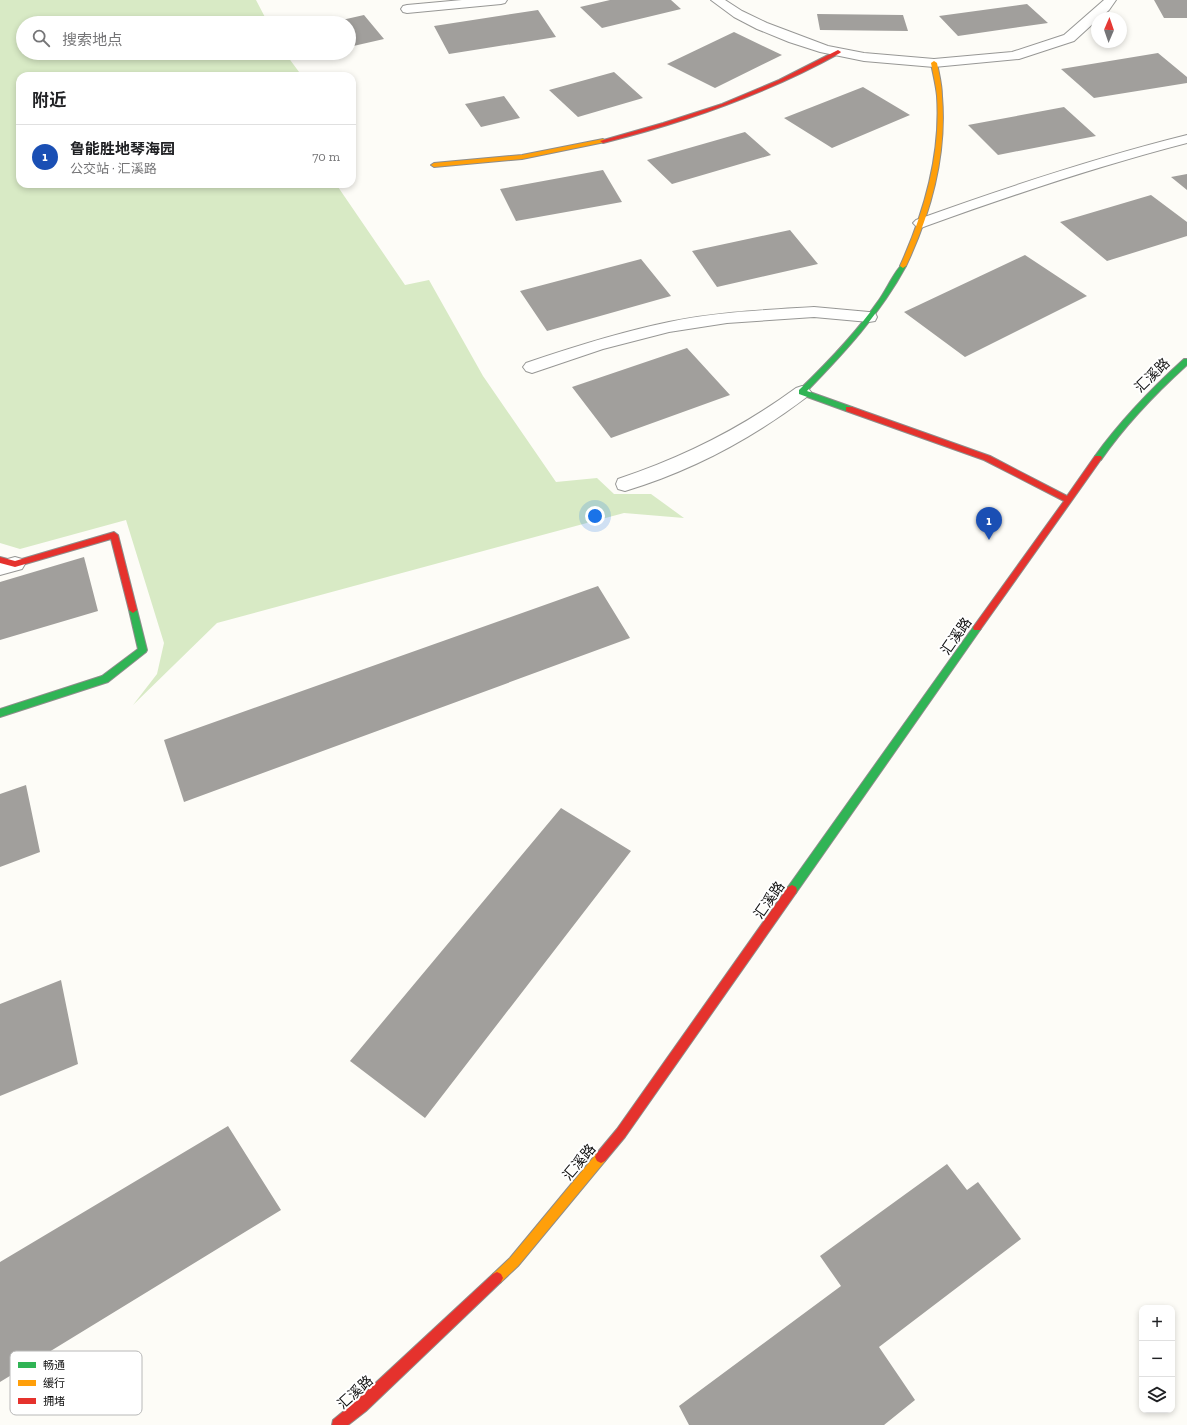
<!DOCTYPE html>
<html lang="zh">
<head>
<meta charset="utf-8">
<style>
	:root { --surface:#fff; --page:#f2f2f2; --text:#202124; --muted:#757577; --line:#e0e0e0; --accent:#646362 }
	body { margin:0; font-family:"Zilla Slab","Noto Sans SC",serif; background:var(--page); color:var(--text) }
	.controls { position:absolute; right:12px; bottom:12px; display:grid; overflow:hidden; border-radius:8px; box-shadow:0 2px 6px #0003 }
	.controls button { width:36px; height:36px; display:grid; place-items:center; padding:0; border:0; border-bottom:1px solid var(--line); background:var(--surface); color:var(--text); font:20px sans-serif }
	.compass { position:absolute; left:1091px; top:12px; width:36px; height:36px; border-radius:50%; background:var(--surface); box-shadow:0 2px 6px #0003; rotate:2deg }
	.you { position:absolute; left:595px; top:516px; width:14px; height:14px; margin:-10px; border:3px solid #fff; border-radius:50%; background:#1a73e8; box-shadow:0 0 0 6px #1a73e833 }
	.badge { display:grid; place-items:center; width:26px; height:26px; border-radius:50%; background:var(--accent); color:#fff; font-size:13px; font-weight:700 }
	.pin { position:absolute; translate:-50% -33px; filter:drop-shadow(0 1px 2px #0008) }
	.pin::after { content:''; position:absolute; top:21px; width:14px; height:12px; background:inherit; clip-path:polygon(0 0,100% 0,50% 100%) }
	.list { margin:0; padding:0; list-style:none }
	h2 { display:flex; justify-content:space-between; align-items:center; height:52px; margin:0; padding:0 16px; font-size:17px }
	h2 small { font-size:13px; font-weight:400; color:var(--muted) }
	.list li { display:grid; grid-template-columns:26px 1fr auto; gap:12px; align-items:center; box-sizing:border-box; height:64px; padding:0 16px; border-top:1px solid var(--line) }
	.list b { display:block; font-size:15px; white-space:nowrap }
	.list p { margin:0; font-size:13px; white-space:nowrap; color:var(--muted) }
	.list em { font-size:13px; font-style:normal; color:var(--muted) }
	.icon { flex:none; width:22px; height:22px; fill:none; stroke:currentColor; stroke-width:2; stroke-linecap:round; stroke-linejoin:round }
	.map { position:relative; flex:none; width:1187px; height:1425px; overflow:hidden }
	.search { position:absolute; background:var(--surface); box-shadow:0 2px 6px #0003; left:16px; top:16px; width:340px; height:44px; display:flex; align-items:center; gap:10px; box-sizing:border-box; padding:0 14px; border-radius:22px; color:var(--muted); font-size:15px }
	.panel { position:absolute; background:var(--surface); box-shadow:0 2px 6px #0003; left:16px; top:72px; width:340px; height:116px; border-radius:12px }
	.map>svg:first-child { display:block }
	.forest { fill:#d8eac5 }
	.building { fill:#a19f9c }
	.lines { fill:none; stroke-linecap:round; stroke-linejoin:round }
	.street-casing { stroke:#979795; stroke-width:2 }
	.fast-casing { stroke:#8e8d8b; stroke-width:2 }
	.slow-casing { stroke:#8e8d8b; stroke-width:2 }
	.jam-casing { stroke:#8e8d8b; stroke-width:2 }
	.street { fill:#fffffe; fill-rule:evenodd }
	.fast { fill:#30b455; fill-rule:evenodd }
	.slow { fill:#ff9f0a; fill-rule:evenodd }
	.jam { fill:#e5322d; fill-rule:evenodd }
	.labels { text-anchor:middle; stroke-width:4; stroke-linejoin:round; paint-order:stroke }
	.street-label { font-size:14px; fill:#111; stroke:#fff }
	.key { fill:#fff; stroke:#b8b8b8; stroke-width:1 }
	.key-label { font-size:11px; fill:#111 }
</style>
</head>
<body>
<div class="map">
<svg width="1187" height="1425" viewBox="0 0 1187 1425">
	<rect width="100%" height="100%" fill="#fdfcf7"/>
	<path class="forest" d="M0 0H256L268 23H23V53H285L302 76H20V184H336L405 285 429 280 483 376 556 482 597 478 614 494H651L684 518 624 513 217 623 133 705 157 674 164 643 126 520 20 549 0 543Z"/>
	<path class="building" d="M610 0H671L681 9 602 28 580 7Z
		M1154 0H1187V18H1164Z
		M1027 4 1048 23 958 36 939 16Z
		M538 10 556 37 449 54 434 26Z
		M817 14 903 15 908 31 820 30Z
		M364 15 384 39 349 47V23L333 22Z
		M734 32 782 55 715 88 667 64Z
		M1158 53 1187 77V83L1094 98 1061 69Z
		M614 72 643 98 578 117 549 90Z
		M863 87 910 115 832 148 784 118Z
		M504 96 520 118 481 127 465 104Z
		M1064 107 1096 136 998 155 968 125Z
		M745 132 771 155 672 184 647 160Z
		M603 170 622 202 516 221 500 189Z
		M1187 174V190L1171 177Z
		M1151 195 1187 222V236L1107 261 1060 222Z
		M790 230 818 264 717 287 692 251Z
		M1025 255 1087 296 965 357 904 312Z
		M641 259 671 296 547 331 520 291Z
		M687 348 730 395 611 438 572 387Z
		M84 557 98 611 0 640V582Z
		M598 586 630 638 184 802 164 740Z
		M26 785 40 852 0 867V794Z
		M561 808 631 851 425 1118 350 1061Z
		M61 980 78 1064 0 1096V1004Z
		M228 1126 281 1210 0 1382V1262Z
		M947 1164 967 1190 978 1182 1021 1239 879 1347 915 1400 884 1425H689L679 1406 841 1286 820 1256Z"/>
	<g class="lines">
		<defs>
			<path id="street" d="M462 0H507L505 3 501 4 407 13 403 12 401 9 403 6 407 5Z
				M711 0H725L742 11 767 23 828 46 864 53 934 59 1012 52 1064 35 1104 0H1116L1109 10 1100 18H1097V20L1074 41 1019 59 934 67 864 61 820 52 789 42 757 29 734 17Z
				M1187 135V143C1098 166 1012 195 926 226L921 228 916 226 913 223 916 220C1005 188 1095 158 1187 135Z
				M814 307 869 312 875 313 877 317 875 321 869 322 814 317 727 323 669 332 603 349 532 373 526 371 523 367 526 363C573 347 620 332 669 322 717 312 766 310 814 307Z
				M802 386 808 388 811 392 808 396C753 438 692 471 625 491L618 489 616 484 618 479C684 457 740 429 796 388Z
				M15 557 22 559 25 564 22 569 0 575V561Z"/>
			<path id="fast" d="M903 264 906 266C880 314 845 352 807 391L852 407V411H846L799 394V390C828 362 856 333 879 300 885 292 897 267 903 264Z
				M1184 359H1187V365C1155 394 1126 424 1101 460H1095V456C1121 420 1151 389 1184 359Z
				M133 607 137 610 147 650 146 652 108 682 0 717V709L102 676 138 649 129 610Z
				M977 625 980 626 981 628 980 630 796 893 792 895 788 893 787 890 788 887 974 626Z"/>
			<path id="slow" d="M934 61 937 63C939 74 942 85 942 96 947 155 931 213 906 266L903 268 900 266C924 213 941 155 937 96 936 85 933 74 931 63Z
				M603 139 606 141 605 142 522 159 434 167 431 165 434 163 522 155Z
				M601 1151 605 1153 607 1157 605 1161 518 1266 501 1282 497 1284 493 1282 491 1278 493 1274 510 1258 597 1153Z"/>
			<path id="jam" d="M838 50 841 52 840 53C764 95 687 122 603 143L600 141 663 123 722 104 779 80Z
				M846 407H852L990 456 1067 496 1095 456H1101L1102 458 980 630H974L973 628 974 626 1064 501 984 460 846 411Z
				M114 532 118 535 137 610 133 613 129 610 111 539 15 567 0 563V557L15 561Z
				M792 885 796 887 797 890 796 893 625 1137 605 1161 601 1163 597 1161 595 1157 597 1153 617 1129 788 887Z
				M497 1272 501 1274 503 1278 501 1282 366 1411 348 1425H332L333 1420 356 1401 493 1274Z"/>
		</defs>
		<use href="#street" class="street-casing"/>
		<use href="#fast" class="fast-casing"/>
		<use href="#slow" class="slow-casing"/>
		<use href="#jam" class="jam-casing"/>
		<use href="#street" class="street"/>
		<use href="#fast" class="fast"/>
		<use href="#slow" class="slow"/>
		<use href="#jam" class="jam"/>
	</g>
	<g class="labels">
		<g class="street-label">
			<text transform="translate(1152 375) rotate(-44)" y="5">汇溪路</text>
			<text transform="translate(956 636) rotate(-55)" y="5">汇溪路</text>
			<text transform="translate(769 900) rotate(-55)" y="5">汇溪路</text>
			<text transform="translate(579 1162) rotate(-50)" y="5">汇溪路</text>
			<text transform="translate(355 1392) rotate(-42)" y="5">汇溪路</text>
		</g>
	</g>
	<rect x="10" y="1351" width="132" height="64" rx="6" class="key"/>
	<rect x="18" y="1362" width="18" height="6" fill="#30b455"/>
	<rect x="18" y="1380" width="18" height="6" fill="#ff9f0a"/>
	<rect x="18" y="1398" width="18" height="6" fill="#e5322d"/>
	<g class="key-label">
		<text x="43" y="1369">畅通</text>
		<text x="43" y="1387">缓行</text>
		<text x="43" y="1405">拥堵</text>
	</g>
</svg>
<div class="controls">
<button>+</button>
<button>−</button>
<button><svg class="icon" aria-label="layers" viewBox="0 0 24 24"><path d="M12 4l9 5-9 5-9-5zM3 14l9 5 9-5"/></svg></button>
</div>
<svg class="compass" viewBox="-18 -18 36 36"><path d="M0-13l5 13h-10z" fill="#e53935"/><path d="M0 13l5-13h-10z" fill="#757577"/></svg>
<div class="you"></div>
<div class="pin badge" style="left:989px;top:540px;background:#1a4fb4">1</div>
<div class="search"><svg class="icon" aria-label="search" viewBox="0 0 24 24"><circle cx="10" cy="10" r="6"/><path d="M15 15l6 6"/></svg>搜索地点</div>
<section class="panel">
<h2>附近<small></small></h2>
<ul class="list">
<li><span class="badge" style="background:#1a4fb4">1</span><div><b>鲁能胜地琴海园</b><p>公交站 · 汇溪路</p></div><em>70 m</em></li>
</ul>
</section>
</div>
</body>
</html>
